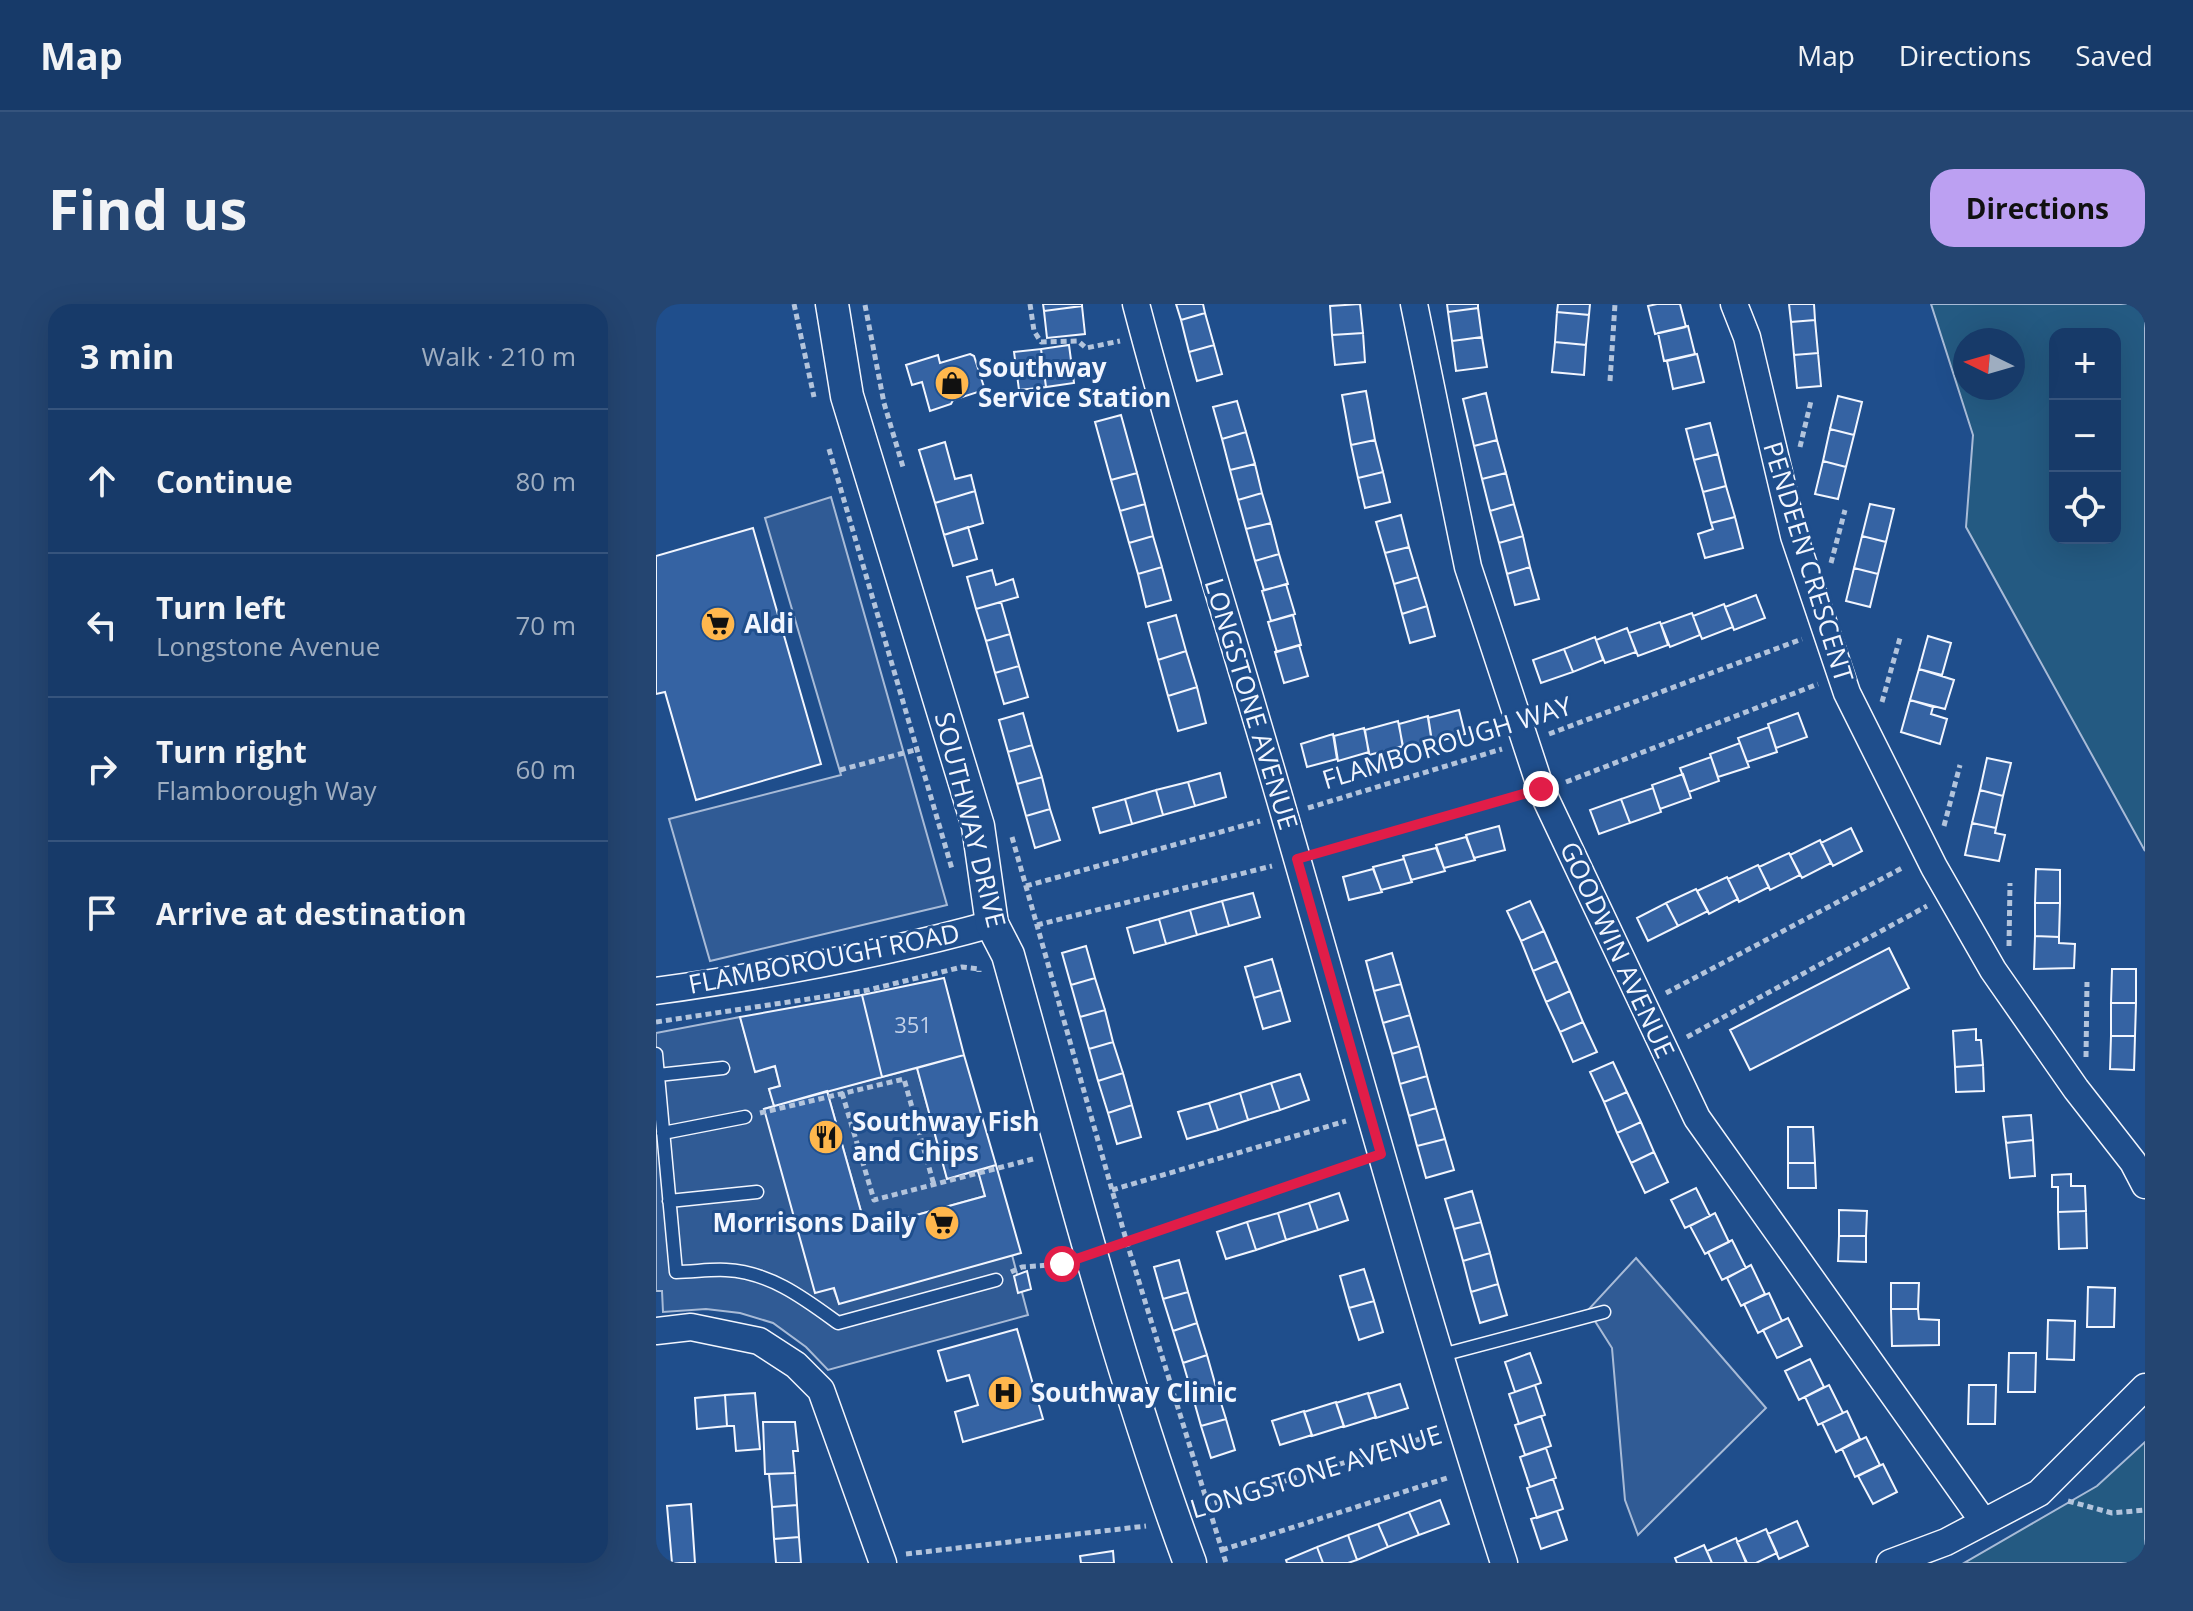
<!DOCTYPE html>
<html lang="en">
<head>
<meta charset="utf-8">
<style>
	:root { --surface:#173a69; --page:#244571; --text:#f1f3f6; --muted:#9eadc0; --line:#36547d; --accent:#bca0f2 }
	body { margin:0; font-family:"Open Sans",sans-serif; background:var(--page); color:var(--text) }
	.controls { position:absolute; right:24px; top:24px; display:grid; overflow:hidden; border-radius:16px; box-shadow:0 8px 32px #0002 }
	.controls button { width:72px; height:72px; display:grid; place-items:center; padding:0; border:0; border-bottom:2px solid var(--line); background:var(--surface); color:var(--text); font:40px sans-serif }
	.compass { position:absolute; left:1297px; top:24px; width:72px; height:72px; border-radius:50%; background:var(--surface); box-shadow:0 8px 32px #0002; rotate:275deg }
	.stop { position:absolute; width:24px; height:24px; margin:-18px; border:6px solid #e11d48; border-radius:50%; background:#fff }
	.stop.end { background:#e11d48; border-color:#fff; box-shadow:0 2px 8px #0008 }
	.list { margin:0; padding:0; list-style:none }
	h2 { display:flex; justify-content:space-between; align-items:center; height:104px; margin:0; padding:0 32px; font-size:34px }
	h2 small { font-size:26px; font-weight:400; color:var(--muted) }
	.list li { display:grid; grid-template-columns:52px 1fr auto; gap:24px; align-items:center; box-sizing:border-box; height:144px; padding:0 32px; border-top:2px solid var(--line) }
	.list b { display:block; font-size:30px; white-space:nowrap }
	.list p { margin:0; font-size:26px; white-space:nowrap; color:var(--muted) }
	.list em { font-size:26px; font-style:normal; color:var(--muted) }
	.icon { flex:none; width:44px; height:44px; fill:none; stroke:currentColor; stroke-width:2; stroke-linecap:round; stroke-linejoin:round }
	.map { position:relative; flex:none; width:1489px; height:1259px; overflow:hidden; border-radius:24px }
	header { display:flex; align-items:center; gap:48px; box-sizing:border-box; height:112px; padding:0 40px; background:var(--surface); border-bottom:2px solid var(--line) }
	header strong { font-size:38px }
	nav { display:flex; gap:44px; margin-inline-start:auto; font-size:28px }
	.intro { display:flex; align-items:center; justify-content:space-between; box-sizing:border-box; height:192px; padding:0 48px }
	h1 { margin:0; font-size:56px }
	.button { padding:20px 36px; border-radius:24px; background:var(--accent); color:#111; font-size:28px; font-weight:700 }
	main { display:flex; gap:48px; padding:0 48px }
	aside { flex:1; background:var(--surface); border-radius:24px; box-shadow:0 8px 32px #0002 }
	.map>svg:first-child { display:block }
	.green { fill:#245a82; stroke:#a8bbd7; stroke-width:2; fill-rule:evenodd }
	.parking { fill:#305b95; stroke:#a8bbd7; stroke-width:2 }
	.building { fill:#3563a3; stroke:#f2f6ff; stroke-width:2 }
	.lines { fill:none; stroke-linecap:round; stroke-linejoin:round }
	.service-casing { stroke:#f2f6ff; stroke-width:15 }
	.minor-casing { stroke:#f2f6ff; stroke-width:29 }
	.tertiary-casing { stroke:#f2f6ff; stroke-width:35 }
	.path { stroke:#b3c4dc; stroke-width:5; stroke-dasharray:6 4; stroke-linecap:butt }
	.service { stroke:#1f4e8c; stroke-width:12 }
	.minor { stroke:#1f4e8c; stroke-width:26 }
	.tertiary { stroke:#1f4e8c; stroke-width:32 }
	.route { stroke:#e11d48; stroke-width:10 }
	.labels { text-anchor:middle; stroke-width:6; stroke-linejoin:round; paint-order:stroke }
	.number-label { font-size:22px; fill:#c3d1e8 }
	.poi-label { font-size:26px; font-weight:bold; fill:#f2f6ff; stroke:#1f4e8c; text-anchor:start }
	.street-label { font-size:26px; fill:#f2f6ff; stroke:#1f4e8c }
</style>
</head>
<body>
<header>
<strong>Map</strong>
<nav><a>Map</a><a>Directions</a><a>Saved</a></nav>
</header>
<div class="intro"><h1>Find us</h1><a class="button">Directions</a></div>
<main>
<aside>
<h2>3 min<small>Walk · 210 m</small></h2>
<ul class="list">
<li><svg class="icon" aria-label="ahead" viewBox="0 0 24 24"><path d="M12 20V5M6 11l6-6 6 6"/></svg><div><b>Continue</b></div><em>80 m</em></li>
<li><svg class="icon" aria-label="left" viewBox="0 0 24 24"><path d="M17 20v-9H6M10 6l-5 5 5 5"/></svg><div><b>Turn left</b><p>Longstone Avenue</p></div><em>70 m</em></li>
<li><svg class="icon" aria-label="right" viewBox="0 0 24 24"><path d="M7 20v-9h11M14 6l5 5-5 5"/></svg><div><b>Turn right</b><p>Flamborough Way</p></div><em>60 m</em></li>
<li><svg class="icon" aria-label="arrive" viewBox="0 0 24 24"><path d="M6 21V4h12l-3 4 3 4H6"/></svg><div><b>Arrive at destination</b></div></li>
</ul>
</aside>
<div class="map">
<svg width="1489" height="1259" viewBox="0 0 1489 1259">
	<rect width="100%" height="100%" fill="#1f4e8c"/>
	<path class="green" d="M1275 0H1489V547L1310 223 1317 131ZM1459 30V234H1399V30ZM1357 36V84H1309V36Z
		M1489 1138V1259H1308L1441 1182Z"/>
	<path class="parking" d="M175 193 291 601 54 657 13 515 185 471 109 214Z
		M84 713 100 768 119 762 124 782 113 785 118 802 108 805 183 999 356 951 372 1011 172 1066 150 1043 117 1019 84 1009 50 1005 7 1008 6 987H0V729Z
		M261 764 291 874 322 867 329 892 210 925 171 787Z
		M980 954 1110 1104 982 1231 969 1196 956 1044 932 1006Z"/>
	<path class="building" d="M387 0H426V2L388 7Z
		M520 0H547L549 9 525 16Z
		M704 0 707 29 676 31 674 2Z
		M791 0H822V4L792 8Z
		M902 0H934L933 11 901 8Z
		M1001 0H1024L1030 23 999 30 992 2Z
		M1133 0H1158L1159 16 1135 18Z
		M426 2 429 30 391 34 388 7Z
		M822 4 826 33 796 37 792 8Z
		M901 8 933 11 930 41 899 38Z
		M549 9 558 41 533 48 525 16Z
		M1159 16 1162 49 1138 51 1135 18Z
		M1032 22 1039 50 1008 57 1002 29Z
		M707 29 709 58 679 61 676 31Z
		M826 33 831 63 800 67 796 37Z
		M899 38 930 41 928 71 896 68Z
		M413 41 418 79 390 83 385 45Z
		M558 41 566 70 541 77 533 48Z
		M385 45 390 83 363 86 358 48Z
		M1162 49 1165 82 1141 84 1138 51Z
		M314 50 318 52 328 83 325 87 297 96 295 100 274 107 266 78 256 81 250 61 282 51 284 59Z
		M1041 50 1048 78 1017 85 1011 57Z
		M710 87 719 136 695 141 686 91Z
		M830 89 841 136 818 142 807 95Z
		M1182 92 1206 98 1198 131 1174 125Z
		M581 97 590 128 566 135 557 103Z
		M465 111 481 169 455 176 439 118Z
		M1054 119 1062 150 1038 156 1030 125Z
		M1174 125 1198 131 1190 163 1167 157Z
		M590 128 599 160 574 166 566 135Z
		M719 136 727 168 702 174 695 141Z
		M841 136 850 169 826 175 818 142Z
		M289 138 299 175 315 171 319 187 279 199 263 146Z
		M1062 150 1070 182 1047 188 1038 156Z
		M1167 157 1190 163 1182 195 1159 190Z
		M599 160 606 189 582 196 574 166Z
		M727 168 734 198 709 204 702 174Z
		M481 169 489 200 464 207 455 176Z
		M850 169 858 200 834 207 826 175Z
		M1070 182 1079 213 1055 219 1047 188Z
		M319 187 327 219 288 231 279 199Z
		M606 189 615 219 590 225 582 196Z
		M489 200 497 232 473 239 464 207Z
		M858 200 867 232 843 239 834 207Z
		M1214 200 1238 205 1230 238 1206 232Z
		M745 211 753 243 729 249 720 218Z
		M1079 213 1087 244 1049 254 1042 230 1057 225 1055 219Z
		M615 219 623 250 599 257 590 225Z
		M312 223 321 255 297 262 288 231Z
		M97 224 165 460 40 496 9 388 0 390V252Z
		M497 232 506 263 482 270 473 239Z
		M867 232 874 263 851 270 843 239Z
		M1206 232 1230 238 1222 270 1198 264Z
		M753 243 762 273 738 280 729 249Z
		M623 250 632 280 608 286 599 257Z
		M506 263 515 296 490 303 482 270Z
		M874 263 883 295 859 301 851 270Z
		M1198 264 1222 270 1214 303 1190 297Z
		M336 266 340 281 357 275 362 293 320 305 311 273Z
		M762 273 771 302 746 310 738 280Z
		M630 280 639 310 615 317 606 287Z
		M1100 291 1109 314 1078 326 1069 303Z
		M345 298 354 330 330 337 320 305Z
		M1068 300 1077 323 1046 335 1037 312Z
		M771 302 779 332 754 339 746 310Z
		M1036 309 1044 331 1014 343 1005 320Z
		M520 311 530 347 502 356 492 319Z
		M637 311 645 341 621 348 612 318Z
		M1004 318 1012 341 982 352 973 329Z
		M971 324 980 348 949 359 940 336Z
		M354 330 363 362 339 369 330 337Z
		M1272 332 1295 339 1286 371 1263 365Z
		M939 333 947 356 917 368 908 345Z
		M643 341 652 372 628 379 619 348Z
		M908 345 917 368 885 379 877 356Z
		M530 347 541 383 512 392 502 356Z
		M363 362 372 393 348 400 339 369Z
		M1263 365 1298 376 1289 405 1254 396Z
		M541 383 550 419 522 427 512 392Z
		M1254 396 1277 403 1275 410 1291 415 1284 440 1245 428Z
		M803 406 809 430 776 439 772 414Z
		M367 409 376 441 352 448 343 416Z
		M1142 409 1151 433 1120 444 1112 420Z
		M772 412 776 437 747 445 743 420Z
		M742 417 747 442 713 451 709 426Z
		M1113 423 1121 448 1091 458 1082 434Z
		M708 424 713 448 682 457 678 432Z
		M677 430 681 455 651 463 645 440Z
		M1084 439 1093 463 1062 473 1054 450Z
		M376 441 386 473 361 480 352 448Z
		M1055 453 1063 477 1033 488 1024 464Z
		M1331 454 1355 459 1347 492 1324 486Z
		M564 469 570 493 539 502 532 478Z
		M1027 470 1035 494 1004 505 996 481Z
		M386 473 394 505 370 512 361 480Z
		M532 478 539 502 507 511 500 486Z
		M997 484 1005 508 974 519 965 495Z
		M500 486 507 511 476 520 469 495Z
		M1324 486 1347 492 1340 524 1316 519Z
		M469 495 476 520 444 529 437 504Z
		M965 495 974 519 943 530 934 506Z
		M394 505 404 536 379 544 370 512Z
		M1316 519 1340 524 1339 529 1349 531 1343 557 1309 551Z
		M843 522 849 546 818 554 810 531Z
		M1195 524 1206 547 1177 562 1165 539Z
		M810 533 819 556 788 564 780 541Z
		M1164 536 1175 559 1146 574 1134 551Z
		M780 544 789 567 755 576 747 552Z
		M1133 549 1144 571 1114 586 1103 563Z
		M748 555 756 578 725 586 717 563Z
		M1102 561 1113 583 1083 598 1072 575Z
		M717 565 726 588 693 596 687 573Z
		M1380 565 1404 566V599H1379Z
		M1071 573 1082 595 1053 610 1041 587Z
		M1040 585 1052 607 1022 622 1010 599Z
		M597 589 604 613 573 622 566 597Z
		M566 597 573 622 541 631 534 606Z
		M874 597 888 627 865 637 851 607Z
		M1010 599 1022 622 992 637 981 614Z
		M1379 599H1404L1403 633 1379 632Z
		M534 606 541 631 510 640 503 615Z
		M503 615 510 640 478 649 471 624Z
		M888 627 901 657 877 667 865 637Z
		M1379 632 1403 633V639L1419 640 1418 664 1378 665Z
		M430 642 439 674 415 681 406 649Z
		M1233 644 1253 684 1094 766 1074 726Z
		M736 649 745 680 718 687 710 657Z
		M616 655 625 686 598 694 589 663Z
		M901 657 914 687 890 698 877 667Z
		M1456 665H1480V699H1455Z
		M288 674 308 751 226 773 206 691Z
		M439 674 449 706 424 713 415 681Z
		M745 680 754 711 727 719 718 687Z
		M625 686 634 717 607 725 598 694Z
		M914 687 927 718 904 728 890 698Z
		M206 691 226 773 118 802 113 785 124 782 119 762 99 768 84 713Z
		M1455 699H1480L1479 732H1455Z
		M449 706 457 738 433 745 424 713Z
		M754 711 763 742 736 750 727 719Z
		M927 718 941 748 917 758 904 728Z
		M1320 725V736H1325L1327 761 1299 763 1297 727Z
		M1455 732H1479L1478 766 1454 765Z
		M457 738 467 769 442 777 433 745Z
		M763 742 771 772 744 780 736 750Z
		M308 751 340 861 291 875 261 764Z
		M957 758 971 788 948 798 934 768Z
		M1327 761 1328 787 1300 788 1299 763Z
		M467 769 476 801 452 809 442 777Z
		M644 770 653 796 624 806 615 779Z
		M771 772 780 804 753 812 744 780Z
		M615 779 624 806 592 816 584 789Z
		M171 787 210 925 329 892 322 867 340 861 365 949 183 1000 178 984 159 989 108 805Z
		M971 788 985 818 961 829 948 798Z
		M584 789 592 816 562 826 553 799Z
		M553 799 562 826 531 835 522 808Z
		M476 801 485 833 461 840 452 809Z
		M780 804 789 835 761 842 753 812Z
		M1375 811 1377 836 1350 839 1347 813Z
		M985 818 998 848 975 859 961 829Z
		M1132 823H1157L1159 859H1132Z
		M789 835 798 866 770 874 761 842Z
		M1377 836 1379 872 1354 874 1350 839Z
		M998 848 1012 878 989 889 975 859Z
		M1132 859H1159L1160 884H1132Z
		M1415 870V882H1429L1430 907 1402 908V883H1396V871Z
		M1040 884 1054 912 1029 924 1015 896Z
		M816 887 825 918 798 925 789 895Z
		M683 889 692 916 662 926 653 899Z
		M653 899 662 926 630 936 622 909Z
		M1183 906 1211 907 1210 932H1183Z
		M1430 907 1431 944 1403 945 1402 908Z
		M622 909 630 936 600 946 591 918Z
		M1059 909 1073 938 1049 950 1034 922Z
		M591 918 600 946 570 955 561 928Z
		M825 918 834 949 807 957 798 925Z
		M1183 932H1210V958L1182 957Z
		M1076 936 1090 964 1066 976 1052 948Z
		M834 949 842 980 815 988 807 957Z
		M523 956 532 988 507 995 498 963Z
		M1095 961 1109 990 1085 1002 1071 974Z
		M708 965 718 997 693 1004 684 972Z
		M371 967 375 985 362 989 358 972Z
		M1235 979H1263L1262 1005H1235Z
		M842 980 851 1011 824 1019 815 988Z
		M1432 983 1459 984 1458 1023H1431Z
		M532 988 541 1019 517 1027 507 995Z
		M1113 989 1126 1017 1102 1029 1088 1000Z
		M718 997 727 1028 703 1036 693 1004Z
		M1235 1005H1262L1263 1015 1283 1016V1041L1236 1042Z
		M1132 1014 1146 1042 1121 1054 1107 1026Z
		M1392 1016 1419 1017 1418 1056 1391 1055Z
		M541 1019 551 1051 527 1059 517 1027Z
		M361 1025 387 1115 307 1138 299 1108 322 1101 313 1071 291 1077 282 1047Z
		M874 1049 885 1079 859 1088 849 1058Z
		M1353 1049H1380L1379 1088H1352Z
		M551 1051 560 1083 536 1090 527 1059Z
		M1154 1055 1168 1083 1143 1096 1129 1067Z
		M744 1080 752 1104 720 1114 712 1090Z
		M879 1081 889 1111 863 1120 853 1090Z
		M1173 1081 1187 1109 1162 1121 1149 1093Z
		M1313 1081H1340L1339 1120H1312Z
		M560 1083 570 1115 545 1122 536 1090Z
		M99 1089 104 1145 80 1147 78 1122H71L69 1091Z
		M712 1089 720 1113 688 1123 680 1099Z
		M69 1091 71 1122 41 1125 39 1094Z
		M680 1098 688 1122 656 1132 648 1108Z
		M648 1107 656 1131 624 1141 616 1117Z
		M1191 1107 1204 1135 1180 1148 1166 1119Z
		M885 1112 895 1142 869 1151 859 1121Z
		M570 1115 579 1146 555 1154 545 1122Z
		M107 1118H139L142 1147H137L139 1169 109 1170Z
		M1210 1133 1224 1161 1199 1173 1186 1145Z
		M890 1144 900 1174 874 1183 864 1153Z
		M1227 1160 1241 1188 1217 1200 1202 1172Z
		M139 1169 141 1201 116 1203 113 1170Z
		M897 1175 907 1205 881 1214 871 1184Z
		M784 1196 793 1220 763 1231 753 1208Z
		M35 1200 39 1259H16L11 1202Z
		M141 1201 143 1233 118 1235 116 1203Z
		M901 1207 911 1236 885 1245 875 1215Z
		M753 1208 763 1231 732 1243 722 1220Z
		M1141 1217 1152 1242 1123 1255 1112 1230Z
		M722 1220 732 1243 701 1256 692 1231Z
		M1110 1225 1121 1249 1100 1259H1091L1081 1238Z
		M692 1231 701 1256 692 1259H667L661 1243Z
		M143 1233 145 1259H120L118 1235Z
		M1080 1234 1090 1259H1056L1051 1247Z
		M1048 1241 1056 1259H1021L1019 1254Z
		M661 1243 667 1259H631L630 1256Z
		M457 1247 458 1259H425L424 1252Z"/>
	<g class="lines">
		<defs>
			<path id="service" d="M0 750 20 968C37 968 54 965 70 966 114 968 149 995 182 1019L340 976
				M2 771 67 764
				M7 829 89 813
				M13 897 101 888
				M782 1052 948 1008"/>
			<path id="minor" d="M480 0C525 172 580 342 629 513 701 762 769 1012 848 1259
				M758 0 812 263 885 485 1041 814 1327 1217
				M1078 0 1091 33 1138 232 1191 389 1278 563 1337 666 1420 785 1477 858 1489 881
				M0 687C114 671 225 651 336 620
				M0 1027 35 1023 103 1037 140 1061 165 1086 227 1259
				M1234 1259 1290 1238 1383 1189 1489 1083"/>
			<path id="tertiary" d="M176 0 191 92 322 522 336 620 352 651C409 854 461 1061 534 1259"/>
		</defs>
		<use href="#service" class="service-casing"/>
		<use href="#minor" class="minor-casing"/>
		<use href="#tertiary" class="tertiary-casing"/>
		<path class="path" d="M138 0 158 93
			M374 0 378 27 385 38 422 37 430 44 464 37
			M209 1 228 99 247 163
			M954 77 959 0
			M1144 143 1155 97
			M173 145 296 565
			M1175 259 1189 206
			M1226 398 1244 334
			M893 430 1146 335
			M184 466 259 446
			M910 478 1162 380
			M652 504 846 445
			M1288 522 1304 461
			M356 533 471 939 570 1259
			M664 549 862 492
			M370 582 604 517
			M381 621 616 562
			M1353 642 1354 579
			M1010 689 1248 563
			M0 718 212 686 306 663 323 665V668
			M1031 733 1271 602
			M1430 753 1431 678
			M186 789 218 896 377 855
			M104 809 248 775 278 881
			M456 886 690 817
			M471 939 703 858
			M355 968 366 963 408 960
			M1412 1197 1456 1209 1489 1206
			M549 1202 780 1130
			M566 1246 794 1173
			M250 1250 490 1222"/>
		<use href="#service" class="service"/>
		<use href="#minor" class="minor"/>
		<use href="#tertiary" class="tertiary"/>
	</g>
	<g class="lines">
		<path class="route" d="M406 960 725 850 641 555 885 485"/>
	</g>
	<defs>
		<symbol id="shop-disc" viewBox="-11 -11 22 22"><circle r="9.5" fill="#ffb74d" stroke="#1f4e8c"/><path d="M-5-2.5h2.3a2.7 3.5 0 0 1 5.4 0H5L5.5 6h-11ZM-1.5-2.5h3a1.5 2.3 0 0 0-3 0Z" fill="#111"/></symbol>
		<symbol id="supermarket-disc" viewBox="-11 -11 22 22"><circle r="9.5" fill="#ffb74d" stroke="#1f4e8c"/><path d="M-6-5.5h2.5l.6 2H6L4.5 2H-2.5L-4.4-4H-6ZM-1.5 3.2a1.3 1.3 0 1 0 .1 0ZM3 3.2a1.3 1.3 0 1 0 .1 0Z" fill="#111"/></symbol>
		<symbol id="restaurant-disc" viewBox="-11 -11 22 22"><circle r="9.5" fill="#ffb74d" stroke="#1f4e8c"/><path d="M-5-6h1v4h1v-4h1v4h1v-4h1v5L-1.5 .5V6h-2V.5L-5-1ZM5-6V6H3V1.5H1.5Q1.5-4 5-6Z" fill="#111"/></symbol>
		<symbol id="hospital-disc" viewBox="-11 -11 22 22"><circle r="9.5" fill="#ffb74d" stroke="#1f4e8c"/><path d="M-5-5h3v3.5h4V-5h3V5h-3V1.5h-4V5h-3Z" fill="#111"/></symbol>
	</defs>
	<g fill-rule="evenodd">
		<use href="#shop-disc" x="276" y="59" width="40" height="40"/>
		<use href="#supermarket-disc" x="42" y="300" width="40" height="40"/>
		<use href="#restaurant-disc" x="150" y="813" width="40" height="40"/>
		<use href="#supermarket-disc" x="266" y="899" width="40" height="40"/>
		<use href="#hospital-disc" x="329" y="1069" width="40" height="40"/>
	</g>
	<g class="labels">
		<g class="number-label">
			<text x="257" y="729">351</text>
		</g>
		<g class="poi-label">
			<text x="322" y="73">Southway<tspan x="322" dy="30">Service Station</tspan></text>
			<text x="88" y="329">Aldi</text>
			<text x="196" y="827">Southway Fish<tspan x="196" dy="30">and Chips</tspan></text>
			<text x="260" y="928" text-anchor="end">Morrisons Daily</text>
			<text x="375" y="1098">Southway Clinic</text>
		</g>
		<g class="street-label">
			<text transform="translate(1152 258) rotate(73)" y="9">PENDEEN CRESCENT</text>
			<text transform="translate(595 400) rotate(73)" y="9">LONGSTONE AVENUE</text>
			<text transform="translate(791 439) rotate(-17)" y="9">FLAMBOROUGH WAY</text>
			<text transform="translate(314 516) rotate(76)" y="9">SOUTHWAY DRIVE</text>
			<text transform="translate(961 646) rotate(65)" y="9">GOODWIN AVENUE</text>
			<text transform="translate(168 655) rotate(-11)" y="9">FLAMBOROUGH ROAD</text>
			<text transform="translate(660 1168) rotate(-17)" y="9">LONGSTONE AVENUE</text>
		</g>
	</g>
</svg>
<div class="controls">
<button>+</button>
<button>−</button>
<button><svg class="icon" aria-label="locate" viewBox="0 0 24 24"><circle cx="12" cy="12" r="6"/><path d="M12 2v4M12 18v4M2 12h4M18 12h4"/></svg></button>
</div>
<svg class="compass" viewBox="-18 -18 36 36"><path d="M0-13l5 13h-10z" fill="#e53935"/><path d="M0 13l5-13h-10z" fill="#9eadc0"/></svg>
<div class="stop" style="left:406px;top:960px"></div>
<div class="stop end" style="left:885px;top:485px"></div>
</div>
</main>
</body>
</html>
